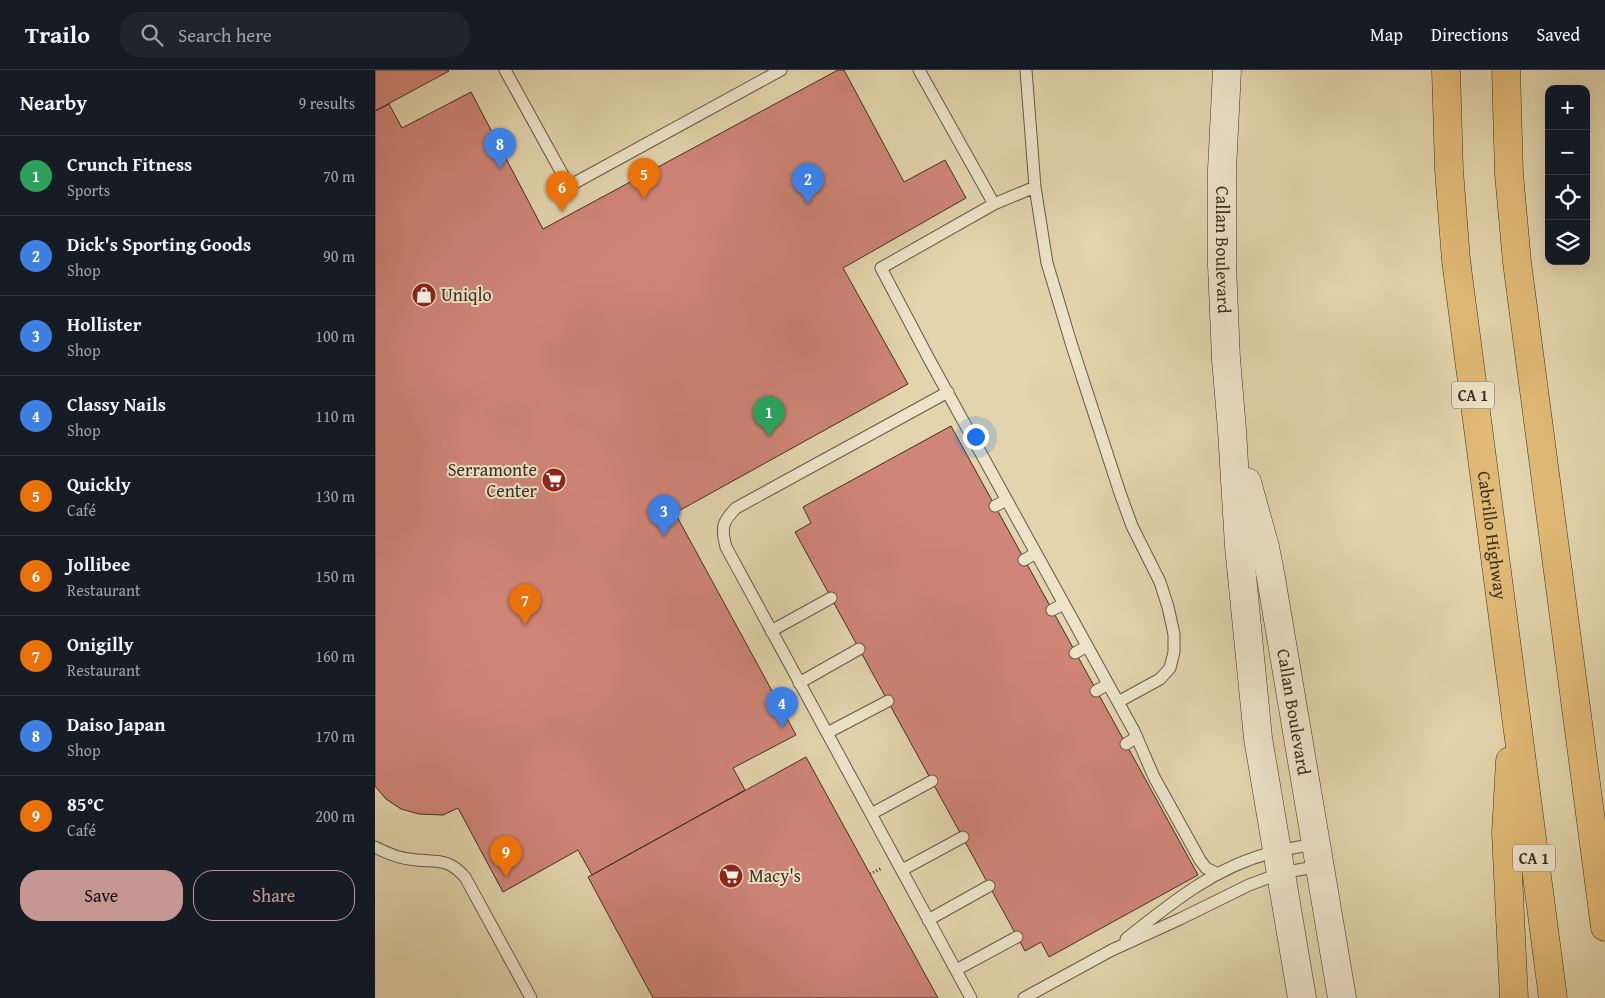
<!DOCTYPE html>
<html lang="en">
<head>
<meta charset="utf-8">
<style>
	:root { --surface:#171b24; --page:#20242c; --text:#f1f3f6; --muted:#9ea1a6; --line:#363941; --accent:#c59692 }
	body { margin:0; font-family:"Gentium Book Plus",serif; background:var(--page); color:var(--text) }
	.controls { position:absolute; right:15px; top:15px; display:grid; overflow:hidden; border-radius:10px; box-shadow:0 5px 20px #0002 }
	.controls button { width:45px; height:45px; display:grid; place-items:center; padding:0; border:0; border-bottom:1px solid var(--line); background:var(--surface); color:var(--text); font:25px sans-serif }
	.you { position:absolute; left:600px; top:366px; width:18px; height:18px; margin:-12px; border:4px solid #fff; border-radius:50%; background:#1a73e8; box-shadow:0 0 0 8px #1a73e833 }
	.badge { display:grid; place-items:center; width:32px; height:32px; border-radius:50%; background:var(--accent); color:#fff; font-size:16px; font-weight:700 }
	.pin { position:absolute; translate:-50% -41px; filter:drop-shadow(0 1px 2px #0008) }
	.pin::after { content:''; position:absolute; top:26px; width:18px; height:15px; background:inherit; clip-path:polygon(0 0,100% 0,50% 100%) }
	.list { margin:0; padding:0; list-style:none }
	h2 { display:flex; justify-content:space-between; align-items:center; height:65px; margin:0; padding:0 20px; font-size:21px }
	h2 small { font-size:16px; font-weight:400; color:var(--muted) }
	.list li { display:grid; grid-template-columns:32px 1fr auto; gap:15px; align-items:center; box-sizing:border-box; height:80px; padding:0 20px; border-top:1px solid var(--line) }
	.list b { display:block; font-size:19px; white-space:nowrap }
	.list p { margin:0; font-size:16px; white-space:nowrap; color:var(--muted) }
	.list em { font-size:16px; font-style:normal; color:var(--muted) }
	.actions { display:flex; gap:10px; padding:15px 20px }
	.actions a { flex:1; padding:11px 0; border:1px solid var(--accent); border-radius:20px; text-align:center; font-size:18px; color:var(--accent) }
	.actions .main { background:var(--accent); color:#111 }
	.icon { flex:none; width:28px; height:28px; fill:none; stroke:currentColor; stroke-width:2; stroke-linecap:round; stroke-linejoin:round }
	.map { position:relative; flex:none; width:1230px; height:928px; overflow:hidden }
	header { display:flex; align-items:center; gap:30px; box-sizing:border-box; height:70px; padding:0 25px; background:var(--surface); border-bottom:1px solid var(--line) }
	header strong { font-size:24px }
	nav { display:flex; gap:28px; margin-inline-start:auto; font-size:18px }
	.search { width:350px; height:45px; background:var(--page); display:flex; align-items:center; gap:12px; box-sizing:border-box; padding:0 18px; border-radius:20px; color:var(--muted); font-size:19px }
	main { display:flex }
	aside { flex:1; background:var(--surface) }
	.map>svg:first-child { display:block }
	.building { fill:#cf8578; stroke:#3d3020 }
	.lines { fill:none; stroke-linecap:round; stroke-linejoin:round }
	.lane-casing { stroke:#665943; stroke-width:13 }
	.secondary-casing { stroke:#3d3020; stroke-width:29 }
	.highway-casing { stroke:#3d3020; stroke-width:29 }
	.path { stroke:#3d3020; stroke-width:3; stroke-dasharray:1 2.5; stroke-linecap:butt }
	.lane { stroke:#ece3c9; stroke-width:11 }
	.secondary { stroke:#ece3c9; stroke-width:28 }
	.highway { stroke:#e1ba76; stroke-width:28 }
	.labels { text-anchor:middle; stroke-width:4; stroke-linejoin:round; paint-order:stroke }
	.shield { fill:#ece3c9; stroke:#726653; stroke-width:1 }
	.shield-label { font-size:16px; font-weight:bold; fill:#3d3020 }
	.street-label { font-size:18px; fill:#3d3020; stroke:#ece3c9 }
	.poi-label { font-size:18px; fill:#3d3020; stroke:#ece3c9; text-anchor:start }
</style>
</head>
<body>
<header>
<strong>Trailo</strong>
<div class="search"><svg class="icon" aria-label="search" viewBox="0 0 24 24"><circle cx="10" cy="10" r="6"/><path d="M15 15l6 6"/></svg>Search here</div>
<nav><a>Map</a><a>Directions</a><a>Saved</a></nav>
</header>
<main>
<aside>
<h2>Nearby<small>9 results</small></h2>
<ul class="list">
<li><span class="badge" style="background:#2e9e5b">1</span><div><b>Crunch Fitness</b><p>Sports</p></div><em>70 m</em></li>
<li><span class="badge" style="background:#3f7fe0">2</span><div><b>Dick's Sporting Goods</b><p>Shop</p></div><em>90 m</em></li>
<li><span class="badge" style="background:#3f7fe0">3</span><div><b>Hollister</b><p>Shop</p></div><em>100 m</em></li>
<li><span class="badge" style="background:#3f7fe0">4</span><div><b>Classy Nails</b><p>Shop</p></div><em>110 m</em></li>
<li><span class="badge" style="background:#e8710a">5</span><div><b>Quickly</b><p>Café</p></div><em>130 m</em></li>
<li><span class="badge" style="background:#e8710a">6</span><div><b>Jollibee</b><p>Restaurant</p></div><em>150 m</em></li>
<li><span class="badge" style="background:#e8710a">7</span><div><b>Onigilly</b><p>Restaurant</p></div><em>160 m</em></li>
<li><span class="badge" style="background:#3f7fe0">8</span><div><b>Daiso Japan</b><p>Shop</p></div><em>170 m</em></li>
<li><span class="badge" style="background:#e8710a">9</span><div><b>85°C</b><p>Café</p></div><em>200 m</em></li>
</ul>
<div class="actions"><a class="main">Save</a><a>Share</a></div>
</aside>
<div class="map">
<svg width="1230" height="928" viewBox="0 0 1230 928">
	<rect width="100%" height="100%" fill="#e2d4ac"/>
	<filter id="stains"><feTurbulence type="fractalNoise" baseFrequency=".004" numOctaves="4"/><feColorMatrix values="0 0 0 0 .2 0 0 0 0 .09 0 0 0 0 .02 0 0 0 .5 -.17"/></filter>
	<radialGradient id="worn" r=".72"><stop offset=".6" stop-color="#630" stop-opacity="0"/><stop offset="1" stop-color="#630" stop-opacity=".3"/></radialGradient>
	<path class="building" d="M0 0H73L74 1 0 41Z
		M463 0H469L529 112 570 90 591 128 468 198 533 314 300 443 421 665 358 698 370 720 217 805 203 780 128 822 83 738 68 745 44 744 26 739 11 729 0 716V41L14 34 27 58 96 22 168 159Z
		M576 356 823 805 674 887 666 872 650 881 420 462 436 453 428 437Z
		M431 687 563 928H278L213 807Z"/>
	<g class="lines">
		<defs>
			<path id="lane" d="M130 0 194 116 406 0
				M544 0 619 134
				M651 0 660 117 672 193 697 276 745 423 757 456 785 512 793 537 799 564V582L795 598 785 609 743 632
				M660 117 619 134 506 198 554 289 759 661 779 707 825 790 831 798 843 804
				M573 322 361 438C347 452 346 458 351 477L596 928
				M620 436 632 430
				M649 490 661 483
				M677 540 689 534
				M396 561 456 528
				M700 583 712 576
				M424 613 484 579
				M721 621 733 614
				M452 663 513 631
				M751 674 762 667
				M496 744 557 711
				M0 777C13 784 26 789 41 790 63 792 73 788 90 807L156 928
				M527 800 588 767
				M553 850 614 816
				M751 869C797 832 844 794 903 781 916 778 929 776 941 774
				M581 900 642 867
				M649 928 737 880 805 849 874 815 906 803 945 796"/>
			<g id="secondary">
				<path id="s1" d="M852 0 847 100V195L851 289 857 360 864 476 883 668 927 928"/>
				<path id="s2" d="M872 412 890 477 896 508 967 928"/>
			</g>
			<g id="highway">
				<path id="s3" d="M1071 0 1074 100 1081 190 1178 928"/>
				<path d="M1131 0 1134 104 1142 192 1230 857"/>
				<path d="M1135 691 1131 763 1139 928"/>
			</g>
		</defs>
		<use href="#lane" class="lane-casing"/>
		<use href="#secondary" class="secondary-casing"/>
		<use href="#highway" class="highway-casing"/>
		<path class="path" d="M495 804 507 798"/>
		<use href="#lane" class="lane"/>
		<use href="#secondary" class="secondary"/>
		<use href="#highway" class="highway"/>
	</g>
	<defs>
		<symbol id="shop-disc" viewBox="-11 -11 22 22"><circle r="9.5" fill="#8f2418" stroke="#ece3c9"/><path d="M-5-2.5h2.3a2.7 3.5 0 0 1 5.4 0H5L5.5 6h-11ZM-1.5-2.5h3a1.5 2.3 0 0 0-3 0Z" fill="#fff"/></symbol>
		<symbol id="supermarket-disc" viewBox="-11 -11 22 22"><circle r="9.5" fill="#8f2418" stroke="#ece3c9"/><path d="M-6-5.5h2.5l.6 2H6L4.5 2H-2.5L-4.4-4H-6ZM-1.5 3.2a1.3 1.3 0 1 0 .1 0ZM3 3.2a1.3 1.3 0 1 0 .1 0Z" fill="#fff"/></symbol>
	</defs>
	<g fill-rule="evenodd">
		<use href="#shop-disc" x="35" y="211" width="28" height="28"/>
		<use href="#supermarket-disc" x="165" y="396" width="28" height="28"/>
		<use href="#supermarket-disc" x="342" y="792" width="28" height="28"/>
	</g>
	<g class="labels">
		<g class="shield">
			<rect x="1077" y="311.5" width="42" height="27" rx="4"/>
			<rect x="1138" y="774.5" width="42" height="27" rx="4"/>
		</g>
		<g class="shield-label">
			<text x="1098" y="331">CA 1</text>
			<text x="1159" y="794">CA 1</text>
		</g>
		<g class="street-label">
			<text dy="6" stroke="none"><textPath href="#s1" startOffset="180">Callan Boulevard</textPath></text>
			<text dy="6" stroke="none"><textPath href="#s3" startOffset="468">Cabrillo Highway</textPath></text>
			<text dy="6" stroke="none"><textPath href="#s2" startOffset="235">Callan Boulevard</textPath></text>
		</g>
		<g class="poi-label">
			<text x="66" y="231">Uniqlo</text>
			<text x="162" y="406" text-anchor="end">Serramonte<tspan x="162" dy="21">Center</tspan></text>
			<text x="374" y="812">Macy's</text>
		</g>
	</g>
	<rect width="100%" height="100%" filter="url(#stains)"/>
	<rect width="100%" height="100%" fill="url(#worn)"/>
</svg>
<div class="controls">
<button>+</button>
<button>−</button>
<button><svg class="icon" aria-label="locate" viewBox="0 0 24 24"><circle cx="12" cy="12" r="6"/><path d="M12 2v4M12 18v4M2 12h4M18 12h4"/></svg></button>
<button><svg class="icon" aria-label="layers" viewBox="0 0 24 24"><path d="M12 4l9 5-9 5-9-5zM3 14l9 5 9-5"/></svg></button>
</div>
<div class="you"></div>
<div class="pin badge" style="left:394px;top:367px;background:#2e9e5b">1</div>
<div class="pin badge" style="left:433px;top:134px;background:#3f7fe0">2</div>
<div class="pin badge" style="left:289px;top:466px;background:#3f7fe0">3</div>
<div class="pin badge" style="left:407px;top:658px;background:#3f7fe0">4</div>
<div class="pin badge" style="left:269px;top:129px;background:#e8710a">5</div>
<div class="pin badge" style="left:187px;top:142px;background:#e8710a">6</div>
<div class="pin badge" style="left:150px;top:555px;background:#e8710a">7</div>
<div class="pin badge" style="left:125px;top:99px;background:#3f7fe0">8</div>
<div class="pin badge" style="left:131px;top:807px;background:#e8710a">9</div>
</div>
</main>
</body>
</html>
